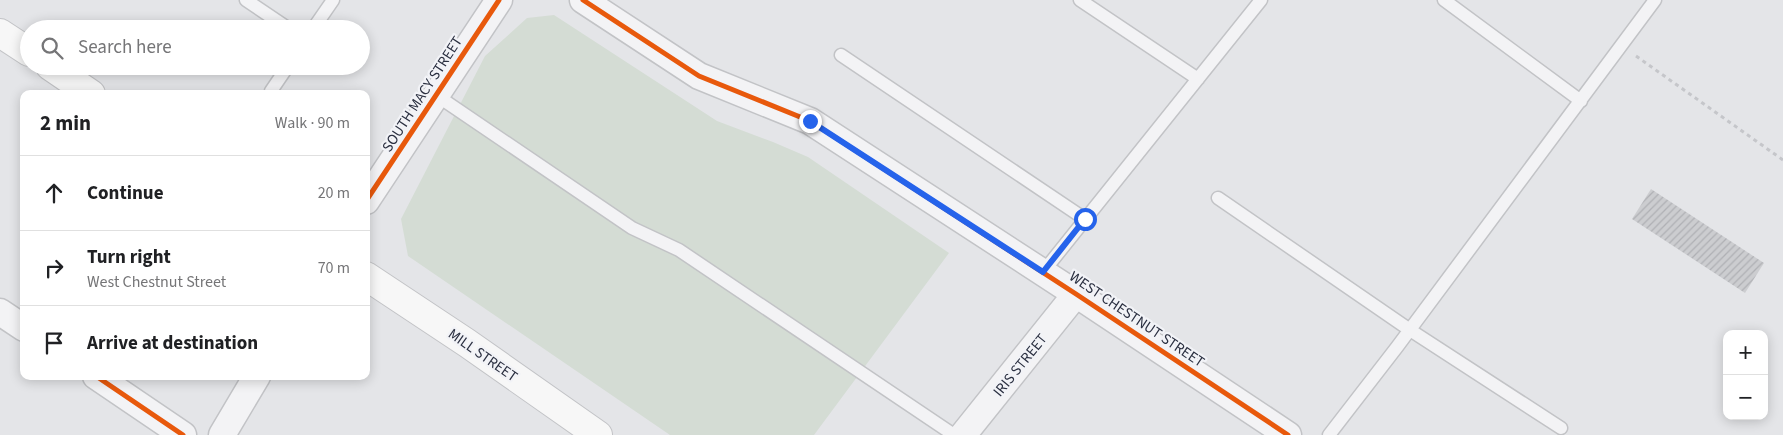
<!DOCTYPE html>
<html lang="en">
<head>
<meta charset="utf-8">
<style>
	:root { --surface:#fff; --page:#f6f6f6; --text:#202124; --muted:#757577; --line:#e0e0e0 }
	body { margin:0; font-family:"Source Sans 3",sans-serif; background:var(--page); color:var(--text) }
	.controls { position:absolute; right:15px; bottom:15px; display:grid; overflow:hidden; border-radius:10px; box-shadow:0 2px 12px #0003 }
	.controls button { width:45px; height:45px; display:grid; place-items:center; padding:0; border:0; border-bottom:1px solid var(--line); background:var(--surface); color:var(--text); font:25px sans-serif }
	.stop { position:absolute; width:15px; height:15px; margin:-11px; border:4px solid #2563eb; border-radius:50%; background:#fff }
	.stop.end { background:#2563eb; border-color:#fff; box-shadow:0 1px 5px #0008 }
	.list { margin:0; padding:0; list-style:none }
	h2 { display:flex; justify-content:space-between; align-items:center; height:65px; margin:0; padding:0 20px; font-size:21px }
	h2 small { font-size:16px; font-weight:400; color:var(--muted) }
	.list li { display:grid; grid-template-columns:32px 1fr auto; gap:15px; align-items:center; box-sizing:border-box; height:75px; padding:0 20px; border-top:1px solid var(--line) }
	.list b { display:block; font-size:19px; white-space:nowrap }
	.list p { margin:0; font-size:16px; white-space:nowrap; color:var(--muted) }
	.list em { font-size:16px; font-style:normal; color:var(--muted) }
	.icon { flex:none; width:28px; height:28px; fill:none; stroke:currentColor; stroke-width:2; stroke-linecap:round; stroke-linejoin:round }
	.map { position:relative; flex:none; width:1783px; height:435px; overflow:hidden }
	.search { position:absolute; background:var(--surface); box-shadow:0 2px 12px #0003; left:20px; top:20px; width:350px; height:55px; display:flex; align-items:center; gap:12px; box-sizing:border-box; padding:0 18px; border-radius:28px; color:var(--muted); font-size:19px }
	.panel { position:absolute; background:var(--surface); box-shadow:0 2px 12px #0003; left:20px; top:90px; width:350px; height:290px; border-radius:10px }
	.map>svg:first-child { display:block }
	.green { fill:#d4dcd4 }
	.building { fill:url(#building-hatch) }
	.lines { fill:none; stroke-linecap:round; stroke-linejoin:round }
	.service-casing { stroke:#c2c3c6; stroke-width:15 }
	.minor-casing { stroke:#c2c3c6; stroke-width:29 }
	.secondary-casing { stroke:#c2c3c6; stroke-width:30 }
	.path { stroke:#c5c6ca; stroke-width:3; stroke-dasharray:4 4; stroke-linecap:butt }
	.service { stroke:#f3f3f5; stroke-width:12 }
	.minor { stroke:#f3f3f5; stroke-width:26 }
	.secondary { stroke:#f7f7f7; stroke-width:28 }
	.cycleway-casing { stroke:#f2f3f7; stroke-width:8 }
	.cycleway { stroke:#e8590c; stroke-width:5 }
	.route { stroke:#2563eb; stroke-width:6 }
	.labels { text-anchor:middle; stroke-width:4.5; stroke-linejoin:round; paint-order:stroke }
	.street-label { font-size:15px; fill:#2b3041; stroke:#f2f3f7 }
</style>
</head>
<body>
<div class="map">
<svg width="1783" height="435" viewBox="0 0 1783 435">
	<defs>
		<pattern id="building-hatch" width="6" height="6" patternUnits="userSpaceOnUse" patternTransform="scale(1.25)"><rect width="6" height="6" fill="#cccdd0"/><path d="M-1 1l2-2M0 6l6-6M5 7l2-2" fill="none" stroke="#afb0b4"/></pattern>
	</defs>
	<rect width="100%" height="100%" fill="#e4e5e8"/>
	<path class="green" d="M554 15 717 121 773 142 808 157 949 253 814 435H670L408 256 401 219 485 56 527 18Z"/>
	<path class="building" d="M1651 189 1764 263 1745 293 1632 219Z"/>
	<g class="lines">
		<defs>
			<path id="service" d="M246 0 289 29
				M1080 0 1198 79
				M1444 0 1581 101
				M313 29 333 0
				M841 55 1085 219
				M271 91 288 66
				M436 95 632 228 679 250 954 435
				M1218 198 1410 330 1561 428
				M1043 272 1261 0
				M1329 435 1397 347 1655 0"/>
			<path id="minor" d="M583 0 699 76 810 121 1076 294 1288 435
				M366 201 499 0
				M0 312 24 328
				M96 376 183 435
				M222 435 257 376
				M963 435 1076 294"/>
			<path id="secondary" d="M0 33 29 52
				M50 66 91 94
				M366 276 467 343 598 435"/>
		</defs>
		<use href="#service" class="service-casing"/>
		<use href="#minor" class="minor-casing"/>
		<use href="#secondary" class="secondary-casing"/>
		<path class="path" d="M1636 56 1783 160"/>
		<use href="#service" class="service"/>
		<use href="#minor" class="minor"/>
		<use href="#secondary" class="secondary"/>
		<defs>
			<path id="cycleway" d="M583 0 699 76 810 121 1076 294 1288 435
				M366 201 499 0
				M96 376 183 435"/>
		</defs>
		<use href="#cycleway" class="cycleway-casing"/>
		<use href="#cycleway" class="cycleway"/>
	</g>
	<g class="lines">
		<path class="route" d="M810 121 1043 272 1085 219"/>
	</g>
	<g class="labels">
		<g class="street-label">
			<text transform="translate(422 94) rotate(-57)" y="5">SOUTH MACY STREET</text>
			<text transform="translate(1137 319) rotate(34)" y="5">WEST CHESTNUT STREET</text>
			<text transform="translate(483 355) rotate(35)" y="5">MILL STREET</text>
			<text transform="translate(1020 365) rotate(-51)" y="5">IRIS STREET</text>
		</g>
	</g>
</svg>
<div class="controls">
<button>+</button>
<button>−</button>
</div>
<div class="stop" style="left:1085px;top:219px"></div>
<div class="stop end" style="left:810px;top:121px"></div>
<div class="search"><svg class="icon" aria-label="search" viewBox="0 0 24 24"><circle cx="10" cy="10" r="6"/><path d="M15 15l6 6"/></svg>Search here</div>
<section class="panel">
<h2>2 min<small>Walk · 90 m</small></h2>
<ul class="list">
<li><svg class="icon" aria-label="ahead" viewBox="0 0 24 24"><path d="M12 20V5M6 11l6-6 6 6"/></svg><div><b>Continue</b></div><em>20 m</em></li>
<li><svg class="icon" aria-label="right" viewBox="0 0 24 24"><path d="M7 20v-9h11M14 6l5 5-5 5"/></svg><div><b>Turn right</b><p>West Chestnut Street</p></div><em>70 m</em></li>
<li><svg class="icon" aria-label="arrive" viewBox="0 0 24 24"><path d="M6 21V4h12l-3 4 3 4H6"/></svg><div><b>Arrive at destination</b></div></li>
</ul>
</section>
</div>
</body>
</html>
